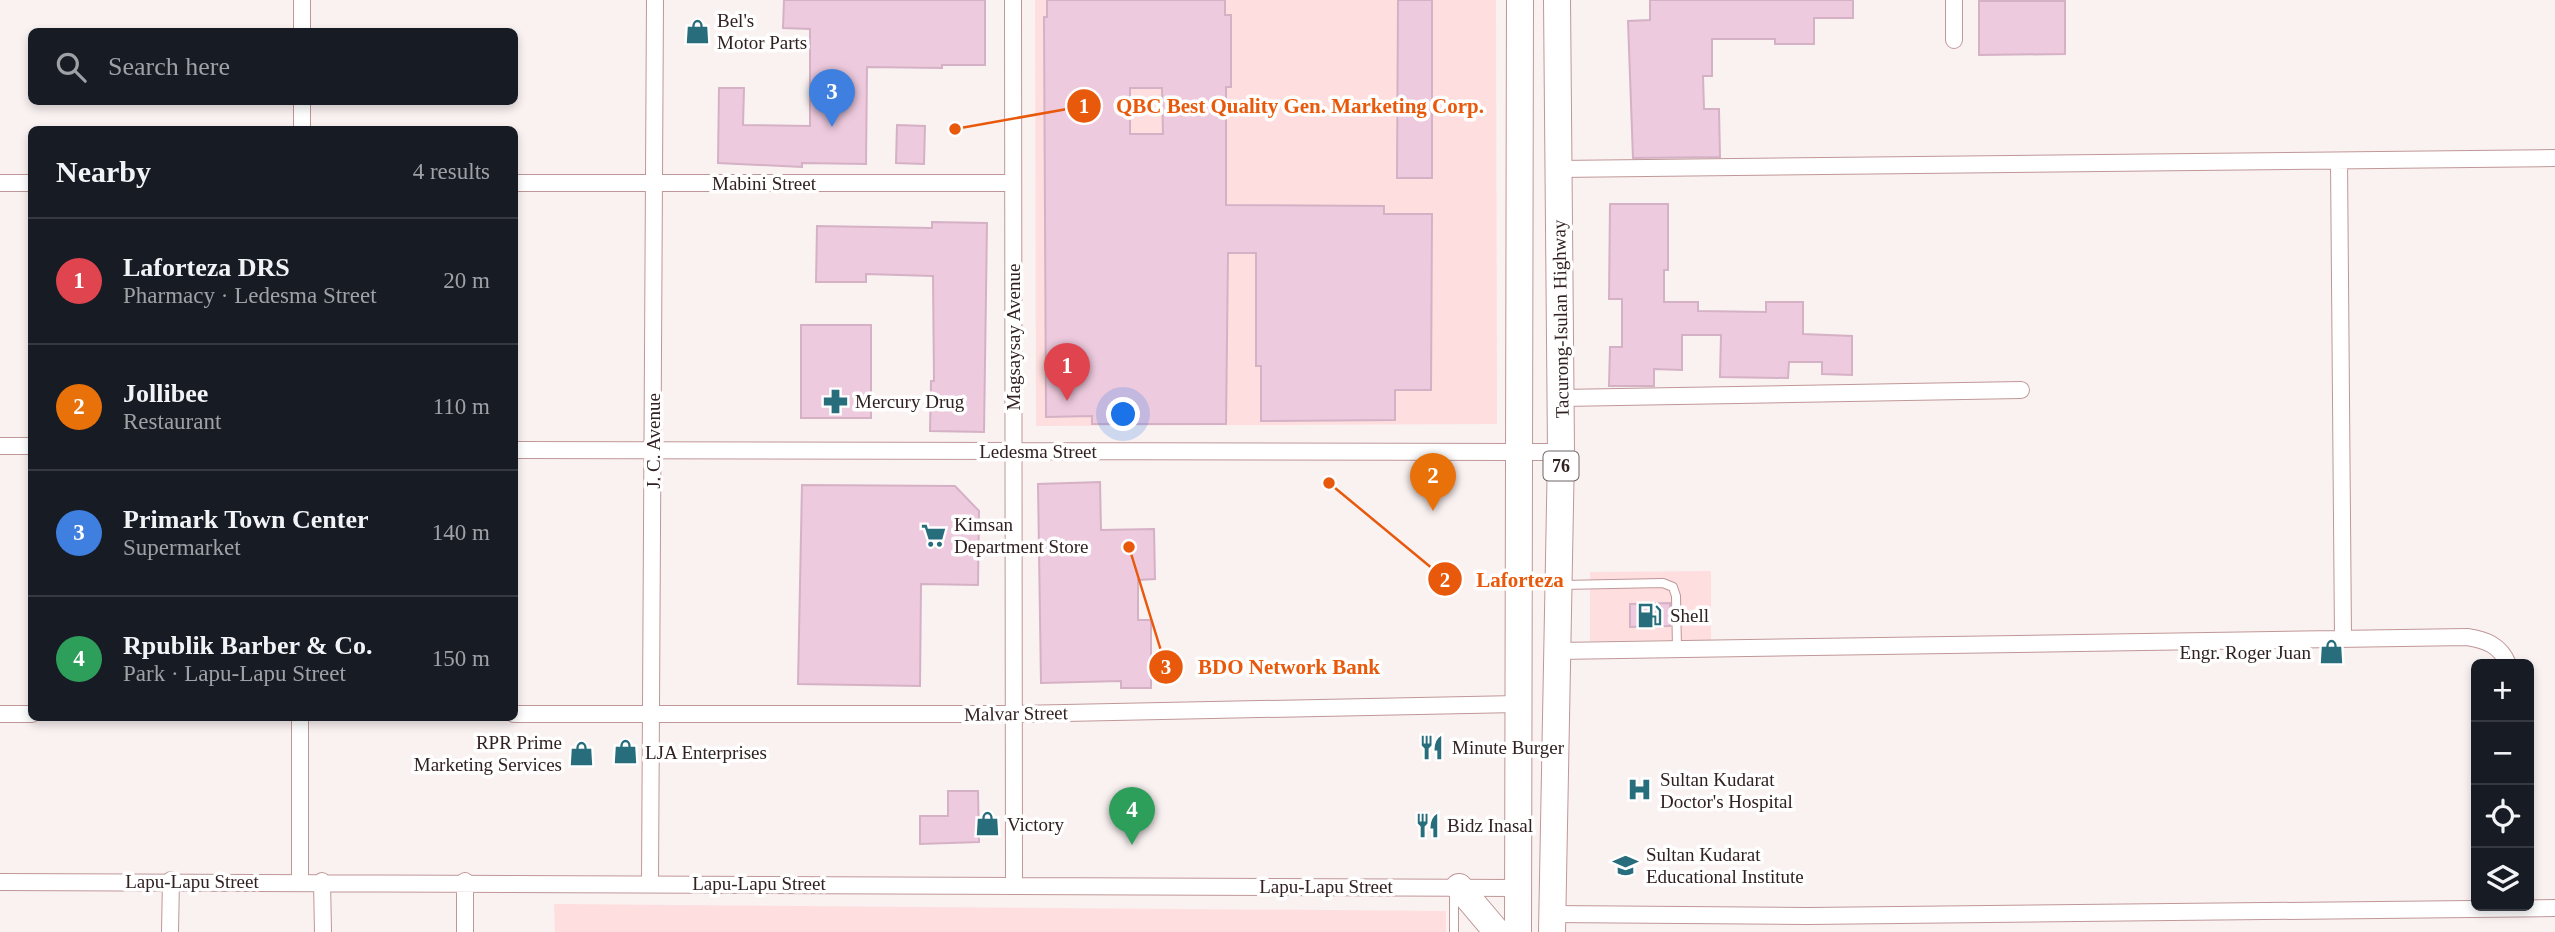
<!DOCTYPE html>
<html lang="en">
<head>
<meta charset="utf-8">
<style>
	:root { --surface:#171b24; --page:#242831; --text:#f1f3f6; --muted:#9ea1a6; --line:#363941; --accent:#0f766e }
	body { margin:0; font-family:"Times New Roman",serif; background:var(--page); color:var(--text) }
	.controls { position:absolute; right:21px; bottom:21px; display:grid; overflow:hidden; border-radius:10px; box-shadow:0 4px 10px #0003 }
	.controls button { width:63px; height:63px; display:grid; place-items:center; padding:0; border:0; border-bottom:2px solid var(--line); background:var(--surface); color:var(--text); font:35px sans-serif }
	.you { position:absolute; left:1124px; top:415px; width:24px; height:24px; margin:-18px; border:5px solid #fff; border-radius:50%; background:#1a73e8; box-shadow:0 0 0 10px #1a73e833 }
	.badge { display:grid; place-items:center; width:46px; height:46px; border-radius:50%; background:var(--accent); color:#fff; font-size:23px; font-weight:700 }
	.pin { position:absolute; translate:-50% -58px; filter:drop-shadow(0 2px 4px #0008) }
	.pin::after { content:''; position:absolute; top:37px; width:24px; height:21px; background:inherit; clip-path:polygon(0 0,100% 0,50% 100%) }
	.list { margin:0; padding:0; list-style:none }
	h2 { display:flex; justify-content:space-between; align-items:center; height:91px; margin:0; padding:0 28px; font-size:30px }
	h2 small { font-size:23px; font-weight:400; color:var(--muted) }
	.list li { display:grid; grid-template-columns:46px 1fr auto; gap:21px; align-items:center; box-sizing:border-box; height:126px; padding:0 28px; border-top:2px solid var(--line) }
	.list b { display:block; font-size:26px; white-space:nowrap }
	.list p { margin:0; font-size:23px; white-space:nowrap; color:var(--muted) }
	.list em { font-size:23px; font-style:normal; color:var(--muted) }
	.icon { flex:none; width:38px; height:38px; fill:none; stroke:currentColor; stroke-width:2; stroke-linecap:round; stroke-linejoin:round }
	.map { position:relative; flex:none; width:2555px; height:932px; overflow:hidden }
	.search { position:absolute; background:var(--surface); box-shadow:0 4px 10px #0003; left:28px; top:28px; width:490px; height:77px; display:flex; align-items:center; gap:18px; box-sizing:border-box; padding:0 24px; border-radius:10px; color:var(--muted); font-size:26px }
	.panel { position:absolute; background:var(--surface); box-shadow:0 4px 10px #0003; left:28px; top:126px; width:490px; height:595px; border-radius:10px }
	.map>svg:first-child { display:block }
	.built { fill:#fededf }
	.building { fill:#eecade; stroke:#d5b1c5; stroke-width:2; fill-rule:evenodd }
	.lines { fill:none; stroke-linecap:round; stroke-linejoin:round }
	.service-casing { stroke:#c09798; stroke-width:10 }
	.minor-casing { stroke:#c09798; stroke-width:18 }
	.trunk-casing { stroke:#c09798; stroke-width:28 }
	.service { stroke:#fff; stroke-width:8 }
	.minor { stroke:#fff; stroke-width:16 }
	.trunk { stroke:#fff; stroke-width:26 }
	.labels { text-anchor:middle; stroke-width:7; stroke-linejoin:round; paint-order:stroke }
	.shield { fill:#fff; stroke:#6f6464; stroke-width:2 }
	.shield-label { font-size:18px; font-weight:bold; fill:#312122 }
	.poi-label { font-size:19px; fill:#312122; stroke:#fff; text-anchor:start }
	.street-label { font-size:19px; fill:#312122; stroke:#fff }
	.leader { fill:none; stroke:#e8590c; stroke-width:2.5 }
	.callout-dot { fill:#e8590c; stroke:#fff; stroke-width:2.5 }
	.mark-label { font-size:21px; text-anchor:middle; font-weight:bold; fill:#fff }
	.callout-label { font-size:21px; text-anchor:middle; font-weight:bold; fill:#e8590c; stroke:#fff; stroke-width:7; stroke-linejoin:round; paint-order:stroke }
</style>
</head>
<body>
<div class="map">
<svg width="2555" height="932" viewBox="0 0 2555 932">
	<rect width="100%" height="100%" fill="#faf1f1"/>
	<path class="built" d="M1035 0H1496L1497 424 1036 426Z
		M1711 571V640L1590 641V572Z
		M554 904 1446 911V932H555Z"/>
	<path class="building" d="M784 0H985V65H942V68L867 67 866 164 802 163V167L718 163 719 88H744L743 125 810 126V29L783 28Z
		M1047 0H1225V15H1231V87H1226V205L1384 206V214H1432L1431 390H1395V420L1261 421V366H1256V253H1228L1226 424H1092V416L1046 417 1044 17H1047ZM1130 88H1162L1163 134H1130Z
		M1398 0H1432V178H1397Z
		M1650 0H1853V18H1814V44H1775V39H1712V76H1703L1704 109H1719L1720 157 1633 158 1628 21 1650 20Z
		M1979 1H2065V54L1979 55Z
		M897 125 925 126 924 164 896 163Z
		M1610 204H1668V270H1664V302H1698V311L1766 312V302H1803V334L1852 336V375L1822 374V362H1789L1788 378 1720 377 1721 335H1682V370L1654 369V386H1609L1610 347H1622V299H1609Z
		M932 222 987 223 984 432 930 431 931 381H934L933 276 866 274V282H816L817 226 932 228Z
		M801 325H871V418H801Z
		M1100 482 1101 530 1154 529 1155 579 1138 580V620H1151V688H1121V681L1041 683 1038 484Z
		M802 485 955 486 979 511 978 585 921 584 920 686 798 684Z
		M1670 603V626L1630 627V604Z
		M948 791H978L979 842 920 844V816H948Z"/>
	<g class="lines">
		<defs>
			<path id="service" d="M1562 585 1663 583 1673 587 1676 596 1677 649
				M1454 932V893"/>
			<path id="minor" d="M1013 0 1014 885
				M302 32V0
				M1954 40V0
				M302 130V102
				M2339 161 2343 637
				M1558 169 2555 158
				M0 183H32
				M514 183H1013
				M1561 398 2021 390
				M0 446H32
				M514 450 1561 452
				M1557 651 2467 637C2486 640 2500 645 2508 664
				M0 714H32
				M514 714H1013L1518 704
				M300 881V718
				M322 881 323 932
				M465 881V932
				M0 882 1517 888
				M650 882 655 0
				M1552 914 1808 916 2555 908
				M170 932 171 880"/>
			<path id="trunk" d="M1459 887 1497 932
				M1518 932 1520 0
				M1552 932 1561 452 1557 0"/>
		</defs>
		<use href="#service" class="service-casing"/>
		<use href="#minor" class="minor-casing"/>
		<use href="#trunk" class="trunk-casing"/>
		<use href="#service" class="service"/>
		<use href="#minor" class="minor"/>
		<use href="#trunk" class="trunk"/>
	</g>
	<defs>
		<symbol id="shop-bare" viewBox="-9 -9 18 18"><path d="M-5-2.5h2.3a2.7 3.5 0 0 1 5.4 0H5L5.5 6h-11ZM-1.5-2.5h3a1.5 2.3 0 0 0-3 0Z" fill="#286d7c" stroke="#fff" stroke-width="2.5" paint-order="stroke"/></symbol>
		<symbol id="pharmacy-bare" viewBox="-9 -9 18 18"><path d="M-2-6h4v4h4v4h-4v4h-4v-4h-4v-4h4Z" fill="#286d7c" stroke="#fff" stroke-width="2.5" paint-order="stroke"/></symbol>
		<symbol id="supermarket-bare" viewBox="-9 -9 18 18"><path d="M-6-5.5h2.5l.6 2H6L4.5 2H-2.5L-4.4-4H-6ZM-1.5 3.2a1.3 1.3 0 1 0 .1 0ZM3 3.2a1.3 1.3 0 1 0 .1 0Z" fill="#286d7c" stroke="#fff" stroke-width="2.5" paint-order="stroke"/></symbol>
		<symbol id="fuel-bare" viewBox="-9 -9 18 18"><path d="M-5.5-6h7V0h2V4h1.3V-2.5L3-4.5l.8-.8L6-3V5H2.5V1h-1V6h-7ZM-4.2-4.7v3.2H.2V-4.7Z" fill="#286d7c" stroke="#fff" stroke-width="2.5" paint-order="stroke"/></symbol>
		<symbol id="restaurant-bare" viewBox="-9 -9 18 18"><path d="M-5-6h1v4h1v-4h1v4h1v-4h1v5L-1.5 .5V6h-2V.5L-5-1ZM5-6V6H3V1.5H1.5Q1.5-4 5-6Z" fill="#286d7c" stroke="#fff" stroke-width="2.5" paint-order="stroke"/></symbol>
		<symbol id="hospital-bare" viewBox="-9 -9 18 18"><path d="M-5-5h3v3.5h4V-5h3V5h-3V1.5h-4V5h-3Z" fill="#286d7c" stroke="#fff" stroke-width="2.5" paint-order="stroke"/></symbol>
		<symbol id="school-bare" viewBox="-9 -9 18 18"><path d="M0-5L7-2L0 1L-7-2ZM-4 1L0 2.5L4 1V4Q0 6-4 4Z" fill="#286d7c" stroke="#fff" stroke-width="2.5" paint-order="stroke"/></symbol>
	</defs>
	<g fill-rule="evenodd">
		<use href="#shop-bare" x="680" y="14" width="35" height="35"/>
		<use href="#pharmacy-bare" x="818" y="384" width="35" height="35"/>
		<use href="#supermarket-bare" x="916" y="518" width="35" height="35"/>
		<use href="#fuel-bare" x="1632" y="598" width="35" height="35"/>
		<use href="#shop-bare" x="2314" y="634" width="35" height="35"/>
		<use href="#restaurant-bare" x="1414" y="730" width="35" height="35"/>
		<use href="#shop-bare" x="608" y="734" width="35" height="35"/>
		<use href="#shop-bare" x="564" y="736" width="35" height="35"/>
		<use href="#hospital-bare" x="1622" y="772" width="35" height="35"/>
		<use href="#shop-bare" x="970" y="806" width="35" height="35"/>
		<use href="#restaurant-bare" x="1410" y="808" width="35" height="35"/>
		<use href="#school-bare" x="1608" y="848" width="35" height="35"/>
	</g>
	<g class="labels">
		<rect class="shield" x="1543.5" y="451.5" width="35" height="29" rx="5"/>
		<g class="shield-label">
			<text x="1561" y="472">76</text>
		</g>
		<g class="poi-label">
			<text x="717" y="27">Bel's<tspan x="717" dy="22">Motor Parts</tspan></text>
			<text x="855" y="408">Mercury Drug</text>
			<text x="954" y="531">Kimsan<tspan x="954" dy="22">Department Store</tspan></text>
			<text x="1670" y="622">Shell</text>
			<text x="2311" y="659" text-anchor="end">Engr. Roger Juan</text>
			<text x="562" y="749" text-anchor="end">RPR Prime<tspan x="562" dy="22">Marketing Services</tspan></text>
			<text x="1452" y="754">Minute Burger</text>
			<text x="645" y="759">LJA Enterprises</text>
			<text x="1660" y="786">Sultan Kudarat<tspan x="1660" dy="22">Doctor's Hospital</tspan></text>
			<text x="1007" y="831">Victory</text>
			<text x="1447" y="832">Bidz Inasal</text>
			<text x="1646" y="861">Sultan Kudarat<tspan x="1646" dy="22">Educational Institute</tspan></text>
		</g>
		<g class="street-label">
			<text x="764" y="190">Mabini Street</text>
			<text transform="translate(1560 319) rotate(-91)" y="7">Tacurong-Isulan Highway</text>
			<text transform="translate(1013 337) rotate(-90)" y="7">Magsaysay Avenue</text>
			<text transform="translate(653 441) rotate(-90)" y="7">J. C. Avenue</text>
			<text x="1038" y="458">Ledesma Street</text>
			<text transform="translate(1016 713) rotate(-1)" y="7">Malvar Street</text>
			<text x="192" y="888">Lapu-Lapu Street</text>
			<text x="759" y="890">Lapu-Lapu Street</text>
			<text x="1326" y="893">Lapu-Lapu Street</text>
		</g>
	</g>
	<path class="leader" d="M955 129L1084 106M1329 483L1445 579M1129 547L1166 667"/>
	<g class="callout-dot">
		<circle cx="955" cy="129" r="7"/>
		<circle cx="1329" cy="483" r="7"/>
		<circle cx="1129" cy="547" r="7"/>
		<circle cx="1084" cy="106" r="18"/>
		<circle cx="1445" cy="579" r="18"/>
		<circle cx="1166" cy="667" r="18"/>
	</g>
	<g class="mark-label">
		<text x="1084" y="113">1</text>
		<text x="1445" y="587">2</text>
		<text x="1166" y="674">3</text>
	</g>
	<g class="callout-label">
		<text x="1300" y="113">QBC Best Quality Gen. Marketing Corp.</text>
		<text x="1520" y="587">Laforteza</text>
		<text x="1289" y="674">BDO Network Bank</text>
	</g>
</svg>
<div class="controls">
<button>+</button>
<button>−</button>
<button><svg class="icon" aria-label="locate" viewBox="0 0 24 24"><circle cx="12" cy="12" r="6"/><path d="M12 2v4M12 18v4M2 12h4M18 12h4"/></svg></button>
<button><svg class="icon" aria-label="layers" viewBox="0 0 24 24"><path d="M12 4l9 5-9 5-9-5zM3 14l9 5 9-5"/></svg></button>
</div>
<div class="you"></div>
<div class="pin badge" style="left:1067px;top:401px;background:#e0444e">1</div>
<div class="pin badge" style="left:1433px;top:511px;background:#e8710a">2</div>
<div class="pin badge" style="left:832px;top:127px;background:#3f7fe0">3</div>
<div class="pin badge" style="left:1132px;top:845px;background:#2e9e5b">4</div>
<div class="search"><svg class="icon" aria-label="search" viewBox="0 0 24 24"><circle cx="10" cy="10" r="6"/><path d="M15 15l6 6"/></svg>Search here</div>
<section class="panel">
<h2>Nearby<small>4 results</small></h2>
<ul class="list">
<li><span class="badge" style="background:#e0444e">1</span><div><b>Laforteza DRS</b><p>Pharmacy · Ledesma Street</p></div><em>20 m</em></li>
<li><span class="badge" style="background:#e8710a">2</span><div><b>Jollibee</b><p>Restaurant</p></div><em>110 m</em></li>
<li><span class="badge" style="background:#3f7fe0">3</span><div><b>Primark Town Center</b><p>Supermarket</p></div><em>140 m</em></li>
<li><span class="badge" style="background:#2e9e5b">4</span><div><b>Rpublik Barber &amp; Co.</b><p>Park · Lapu-Lapu Street</p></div><em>150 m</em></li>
</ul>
</section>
</div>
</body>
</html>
